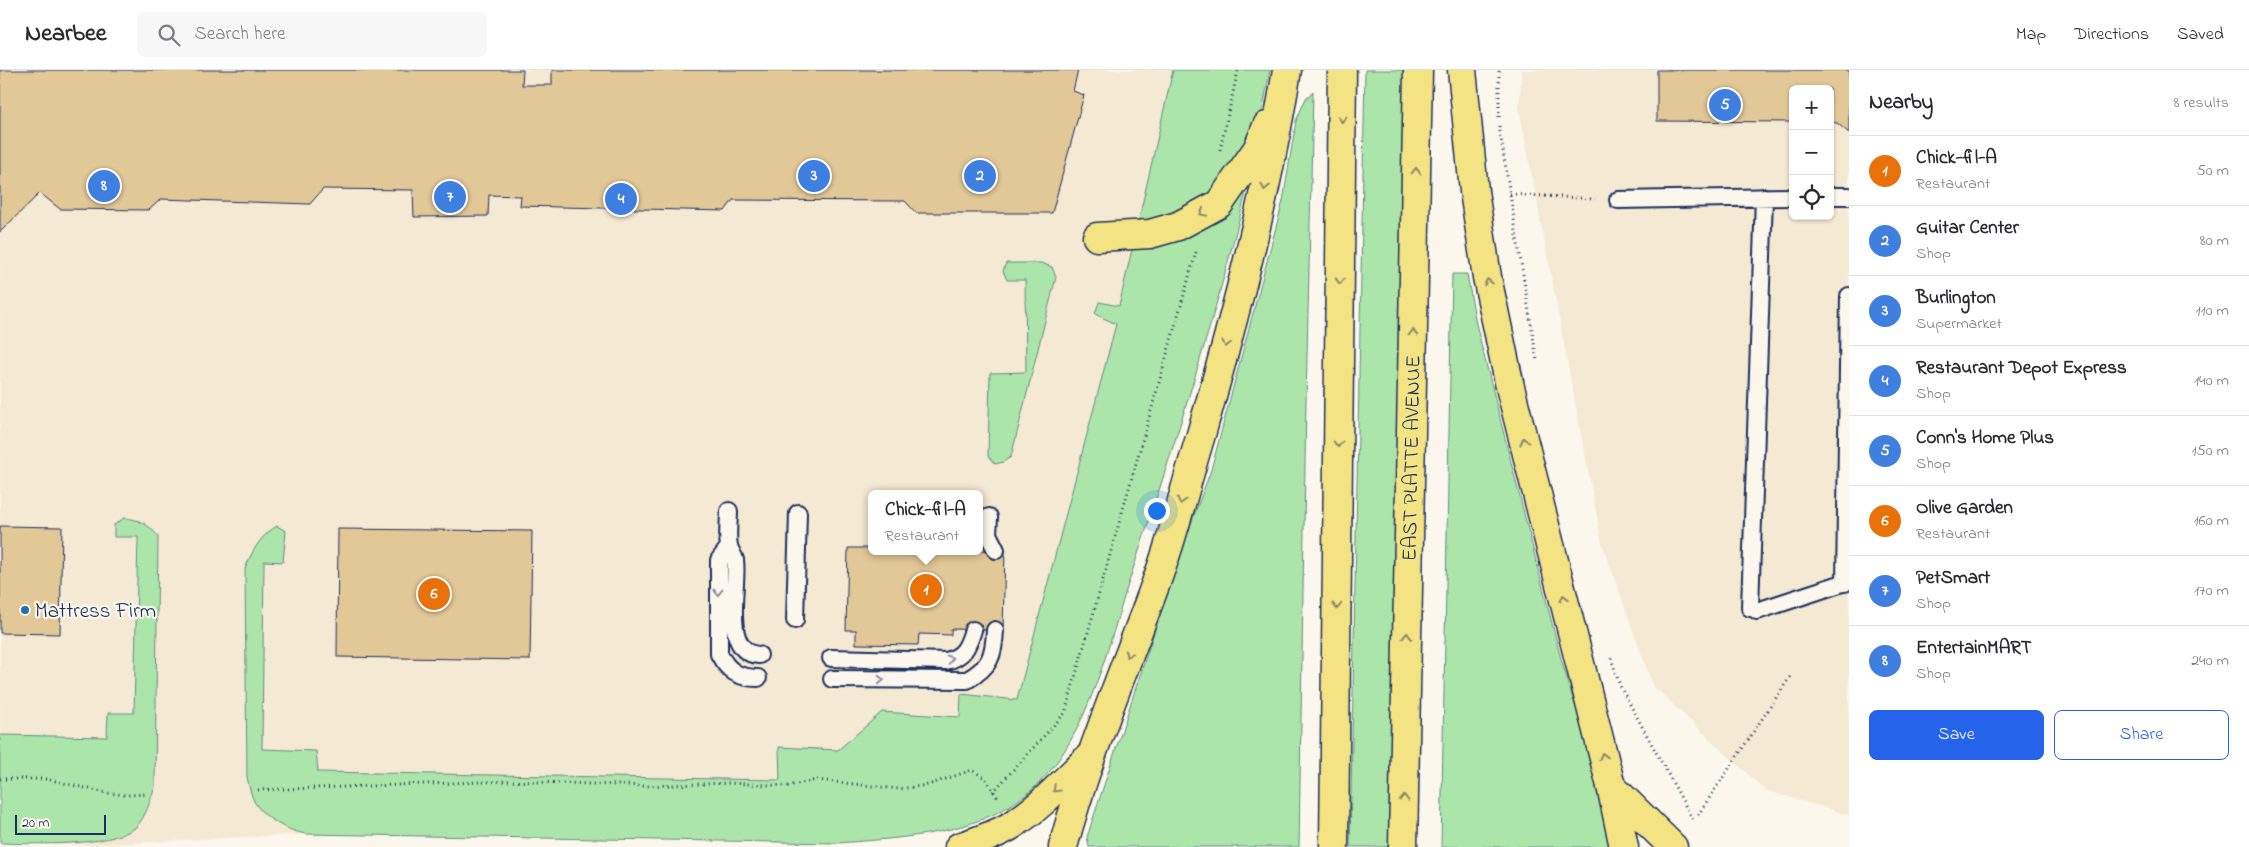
<!DOCTYPE html>
<html lang="en">
<head>
<meta charset="utf-8">
<style>
	:root { --surface:#fff; --page:#f7f7f7; --text:#2b2b33; --muted:#7c7c81; --line:#e1e1e2; --accent:#2563eb }
	body { margin:0; font-family:"Indie Flower",sans-serif; background:var(--page); color:var(--text) }
	.controls { position:absolute; right:15px; top:15px; display:grid; overflow:hidden; border-radius:8px; box-shadow:0 1px 4px #0004 }
	.controls button { width:45px; height:45px; display:grid; place-items:center; padding:0; border:0; border-bottom:1px solid var(--line); background:var(--surface); color:var(--text); font:25px sans-serif }
	.scale { position:absolute; left:15px; bottom:12px; width:91px; box-sizing:border-box; padding-left:5px; border:2px solid #1b2f5e; border-top:0; font-size:14px; line-height:18px; white-space:nowrap; color:#1b2f5e; -webkit-text-stroke:4px #fbf7ec; paint-order:stroke }
	.you { position:absolute; left:1156px; top:440px; width:18px; height:18px; margin:-12px; border:4px solid #fff; border-radius:50%; background:#1a73e8; box-shadow:0 0 0 8px #1a73e833 }
	.badge { display:grid; place-items:center; width:32px; height:32px; border-radius:50%; background:var(--accent); color:#fff; font-size:16px; font-weight:700 }
	.pin { position:absolute; translate:-50% -50%; border:2px solid #fff; box-shadow:0 1px 5px #0006 }
	.popup { position:absolute; left:868px; top:420px; width:115px; height:65px; box-sizing:border-box; display:grid; place-content:center; border-radius:8px; background:var(--surface); filter:drop-shadow(0 1px 4px #0005); font-size:16px; white-space:nowrap; color:var(--muted) }
	.popup b { font-size:19px; color:var(--text) }
	.popup::after { content:''; position:absolute; left:50%; top:100%; margin-left:-10px; border:10px solid transparent; border-top-color:var(--surface) }
	.list { margin:0; padding:0; list-style:none }
	h2 { display:flex; justify-content:space-between; align-items:center; height:65px; margin:0; padding:0 20px; font-size:21px }
	h2 small { font-size:16px; font-weight:400; color:var(--muted) }
	.list li { display:grid; grid-template-columns:32px 1fr auto; gap:15px; align-items:center; box-sizing:border-box; height:70px; padding:0 20px; border-top:1px solid var(--line) }
	.list b { display:block; font-size:19px; white-space:nowrap }
	.list p { margin:0; font-size:16px; white-space:nowrap; color:var(--muted) }
	.list em { font-size:16px; font-style:normal; color:var(--muted) }
	.actions { display:flex; gap:10px; padding:15px 20px }
	.actions a { flex:1; padding:11px 0; border:1px solid var(--accent); border-radius:8px; text-align:center; font-size:18px; color:var(--accent) }
	.actions .main { background:var(--accent); color:#fff }
	.icon { flex:none; width:28px; height:28px; fill:none; stroke:currentColor; stroke-width:2; stroke-linecap:round; stroke-linejoin:round }
	.map { position:relative; flex:none; width:1849px; height:777px; overflow:hidden }
	header { display:flex; align-items:center; gap:30px; box-sizing:border-box; height:70px; padding:0 25px; background:var(--surface); border-bottom:1px solid var(--line) }
	header strong { font-size:24px }
	nav { display:flex; gap:28px; margin-inline-start:auto; font-size:18px }
	.search { width:350px; height:45px; background:var(--page); display:flex; align-items:center; gap:12px; box-sizing:border-box; padding:0 18px; border-radius:8px; color:var(--muted); font-size:19px }
	main { display:flex }
	aside { flex:1; background:var(--surface) }
	.map>svg:first-child { display:block }
	.built { fill:#f4e9d2; fill-rule:evenodd }
	.green { fill:#ace5a9; stroke:#648a84 }
	.building { fill:#e2c797; stroke:#1b2f5e }
	.lines { fill:none; stroke-linecap:round; stroke-linejoin:round }
	.lane-casing { stroke:#1b2f5e; stroke-width:20 }
	.highway-casing { stroke:#1b2f5e; stroke-width:31 }
	.path { stroke:#1b2f5e; stroke-width:3; stroke-dasharray:1 4; stroke-linecap:butt }
	.lane { stroke:#fbf7ec; stroke-width:16 }
	.highway { stroke:#f4e382; stroke-width:28 }
	.oneway { stroke:#888970 }
	.oneway2 { stroke:#8b93a5 }
	.poi-dot { fill:#1f6fb2; stroke:#fbf7ec; stroke-width:2 }
	.labels { text-anchor:middle; stroke-width:4.5; stroke-linejoin:round; paint-order:stroke }
	.street-label { font-size:21px; fill:#1b2f5e; stroke:#fbf7ec }
	.poi-label { font-size:21px; fill:#1b2f5e; stroke:#fbf7ec; text-anchor:start }
</style>
</head>
<body>
<header>
<strong>Nearbee</strong>
<div class="search"><svg class="icon" aria-label="search" viewBox="0 0 24 24"><circle cx="10" cy="10" r="6"/><path d="M15 15l6 6"/></svg>Search here</div>
<nav><a>Map</a><a>Directions</a><a>Saved</a></nav>
</header>
<main>
<div class="map">
<svg width="1849" height="777" viewBox="0 0 1849 777">
	<rect width="100%" height="100%" fill="#fbf7ec"/>
	<filter id="ink" filterUnits="userSpaceOnUse"><feTurbulence type="fractalNoise" baseFrequency=".02" numOctaves="2"/><feDisplacementMap in="SourceGraphic" scale="10" xChannelSelector="R" yChannelSelector="G"/><feConvolveMatrix kernelMatrix="1 2 1 2 8 2 1 2 1" color-interpolation-filters="sRGB"/></filter>
	<g filter="url(#ink)">
		<path class="built" d="M0 0H1270L1209 260 1172 384 1094 618 1078 658 1060 689 1034 718 1011 734 985 748 956 758 889 769 837 773 305 764 91 775 0 773ZM872 424H980V481H872Z
			M1522 0H1849V745L1765 720 1653 616 1602 473 1519 38ZM1793 19H1830V146H1793Z"/>
		<path class="green" d="M1173 0H1270C1263 37 1257 74 1249 110 1217 243 1175 373 1132 502 1109 571 1089 667 1035 717 983 765 904 768 837 773L305 764C287 760 266 750 255 733 251 726 249 715 247 707L245 499C252 481 260 466 277 456L286 461 283 492 264 491 262 679 316 681 318 702 780 710 779 677 838 680 882 642 960 647 961 624 1017 630 1116 254 1095 244 1099 232 1119 236Z
			M1365 0H1408L1396 777H1350Z
			M1313 22 1306 331 1299 777H1089L1087 767 1180 483 1211 400 1283 131 1296 51 1306 28Z
			M1006 193H1041L1052 197 1056 207 1011 387 1003 392 995 394 988 386 990 303 1026 302 1025 210H1007L1003 201Z
			M1452 204H1467L1476 254 1561 589 1605 732 1614 777H1441Z
			M124 448C139 449 148 454 158 466L155 717C150 731 146 747 135 758 108 777 36 774 0 773V665L107 667 108 643H134L138 467H114V455Z"/>
		<path class="building" d="M0 0H523L522 15H552V0H1078L1073 21 1084 25 1052 143H916L905 131 733 130 725 141 520 136 521 126 489 125 488 146 414 147 413 120 323 119 310 134 161 129 149 140 60 139 40 123 0 162Z
			M1657 0H1849V63L1837 53 1830 52V19H1793V52L1657 51Z
			M0 456 62 457 60 564 0 563Z
			M338 459 532 461 530 590 337 587Z
			M848 478H872V481L1005 480 1003 560 951 559V565L919 564 918 575 856 574V560H846Z"/>
		<g class="lines">
			<defs>
				<path id="lane" d="M1830 126H1849
					M1618 130 1793 127
					M729 441C729 452 727 466 729 476 730 481 734 485 735 490 739 515 720 583 759 585
					M989 447 988 464 996 480
					M729 477 719 490V584C728 601 738 608 758 608
					M1845 513 1849 226
					M1750 538 1764 127
					M1757 541 1849 511
					M795 550 798 443
					M831 588 946 591C964 587 968 576 973 560
					M832 609 967 610C990 597 994 586 995 560"/>
				<g id="highway">
					<path d="M1462 0 1474 121 1487 207 1510 317 1611 716 1673 777"/>
					<path d="M1097 167 1150 164 1178 156 1219 134 1258 78 1267 56"/>
					<path d="M1611 716 1624 777"/>
					<path d="M959 777C977 771 996 765 1012 755 1041 737 1064 711 1088 688"/>
					<path d="M1063 777C1089 680 1130 588 1163 493 1177 452 1187 410 1200 368 1235 247 1267 125 1287 0"/>
					<path d="M1334 777 1342 0"/>
					<path id="s1" d="M1403 777 1418 0"/>
				</g>
			</defs>
			<use href="#lane" class="lane-casing"/>
			<use href="#highway" class="highway-casing"/>
			<path class="path" d="M1499 47V0
				M1499 56 1537 291
				M1220 80 1238 0
				M1510 124 1595 129
				M1611 588 1620 616 1693 750
				M0 709H46L107 723 127 725 147 724
				M258 720 509 711 646 716 730 713 788 716 817 710 899 719 928 715 972 700 985 708 999 730
				M993 722 1065 643 1197 179
				M1698 745 1792 604"/>
			<use href="#lane" class="lane"/>
			<use href="#highway" class="highway"/>
		</g>
		<defs><path id="oneway-chevron" d="M-2-3.5L2.5 0L-2 3.5" fill="none" stroke-width="1.6" stroke-linecap="round" stroke-linejoin="round" transform="scale(1.25)"/></defs>
		<g class="oneway">
			<use href="#oneway-chevron" transform="translate(1342 49) rotate(91)"/>
			<use href="#oneway-chevron" transform="translate(1416 101) rotate(-89)"/>
			<use href="#oneway-chevron" transform="translate(1265 117) rotate(102)"/>
			<use href="#oneway-chevron" transform="translate(1203 143) rotate(151)"/>
			<use href="#oneway-chevron" transform="translate(1340 211) rotate(91)"/>
			<use href="#oneway-chevron" transform="translate(1488 212) rotate(-101)"/>
			<use href="#oneway-chevron" transform="translate(1413 263) rotate(-89)"/>
			<use href="#oneway-chevron" transform="translate(1226 274) rotate(105)"/>
			<use href="#oneway-chevron" transform="translate(1524 371) rotate(-104)"/>
			<use href="#oneway-chevron" transform="translate(1338 374) rotate(91)"/>
			<use href="#oneway-chevron" transform="translate(1181 431) rotate(106)"/>
			<use href="#oneway-chevron" transform="translate(1564 528) rotate(-104)"/>
			<use href="#oneway-chevron" transform="translate(1337 536) rotate(91)"/>
			<use href="#oneway-chevron" transform="translate(1407 566) rotate(-89)"/>
			<use href="#oneway-chevron" transform="translate(1128 584) rotate(111)"/>
			<use href="#oneway-chevron" transform="translate(1603 686) rotate(-104)"/>
			<use href="#oneway-chevron" transform="translate(1056 719) rotate(136)"/>
			<use href="#oneway-chevron" transform="translate(1404 728) rotate(-89)"/>
		</g>
		<g class="oneway2">
			<use href="#oneway-chevron" transform="translate(718 522) rotate(91)"/>
			<use href="#oneway-chevron" transform="translate(950 589) rotate(-15)"/>
			<use href="#oneway-chevron" transform="translate(881 610)"/>
		</g>
	</g>
	<circle class="poi-dot" cx="25" cy="540" r="5"/>
	<g class="labels">
		<g class="street-label">
			<text dy="7" stroke="none"><textPath href="#s1" startOffset="389">EAST PLATTE AVENUE</textPath></text>
		</g>
		<g class="poi-label">
			<text x="35" y="547">Mattress Firm</text>
		</g>
	</g>
</svg>
<div class="controls">
<button>+</button>
<button>−</button>
<button><svg class="icon" aria-label="locate" viewBox="0 0 24 24"><circle cx="12" cy="12" r="6"/><path d="M12 2v4M12 18v4M2 12h4M18 12h4"/></svg></button>
</div>
<div class="scale">20 m</div>
<div class="you"></div>
<div class="pin badge" style="left:926px;top:520px;background:#e8710a">1</div>
<div class="popup"><b>Chick-fil-A</b>Restaurant</div>
<div class="pin badge" style="left:980px;top:106px;background:#3f7fe0">2</div>
<div class="pin badge" style="left:814px;top:106px;background:#3f7fe0">3</div>
<div class="pin badge" style="left:621px;top:129px;background:#3f7fe0">4</div>
<div class="pin badge" style="left:1725px;top:35px;background:#3f7fe0">5</div>
<div class="pin badge" style="left:434px;top:524px;background:#e8710a">6</div>
<div class="pin badge" style="left:450px;top:127px;background:#3f7fe0">7</div>
<div class="pin badge" style="left:104px;top:116px;background:#3f7fe0">8</div>
</div>
<aside>
<h2>Nearby<small>8 results</small></h2>
<ul class="list">
<li><span class="badge" style="background:#e8710a">1</span><div><b>Chick-fil-A</b><p>Restaurant</p></div><em>50 m</em></li>
<li><span class="badge" style="background:#3f7fe0">2</span><div><b>Guitar Center</b><p>Shop</p></div><em>80 m</em></li>
<li><span class="badge" style="background:#3f7fe0">3</span><div><b>Burlington</b><p>Supermarket</p></div><em>110 m</em></li>
<li><span class="badge" style="background:#3f7fe0">4</span><div><b>Restaurant Depot Express</b><p>Shop</p></div><em>140 m</em></li>
<li><span class="badge" style="background:#3f7fe0">5</span><div><b>Conn's Home Plus</b><p>Shop</p></div><em>150 m</em></li>
<li><span class="badge" style="background:#e8710a">6</span><div><b>Olive Garden</b><p>Restaurant</p></div><em>160 m</em></li>
<li><span class="badge" style="background:#3f7fe0">7</span><div><b>PetSmart</b><p>Shop</p></div><em>170 m</em></li>
<li><span class="badge" style="background:#3f7fe0">8</span><div><b>EntertainMART</b><p>Shop</p></div><em>240 m</em></li>
</ul>
<div class="actions"><a class="main">Save</a><a>Share</a></div>
</aside>
</main>
</body>
</html>
